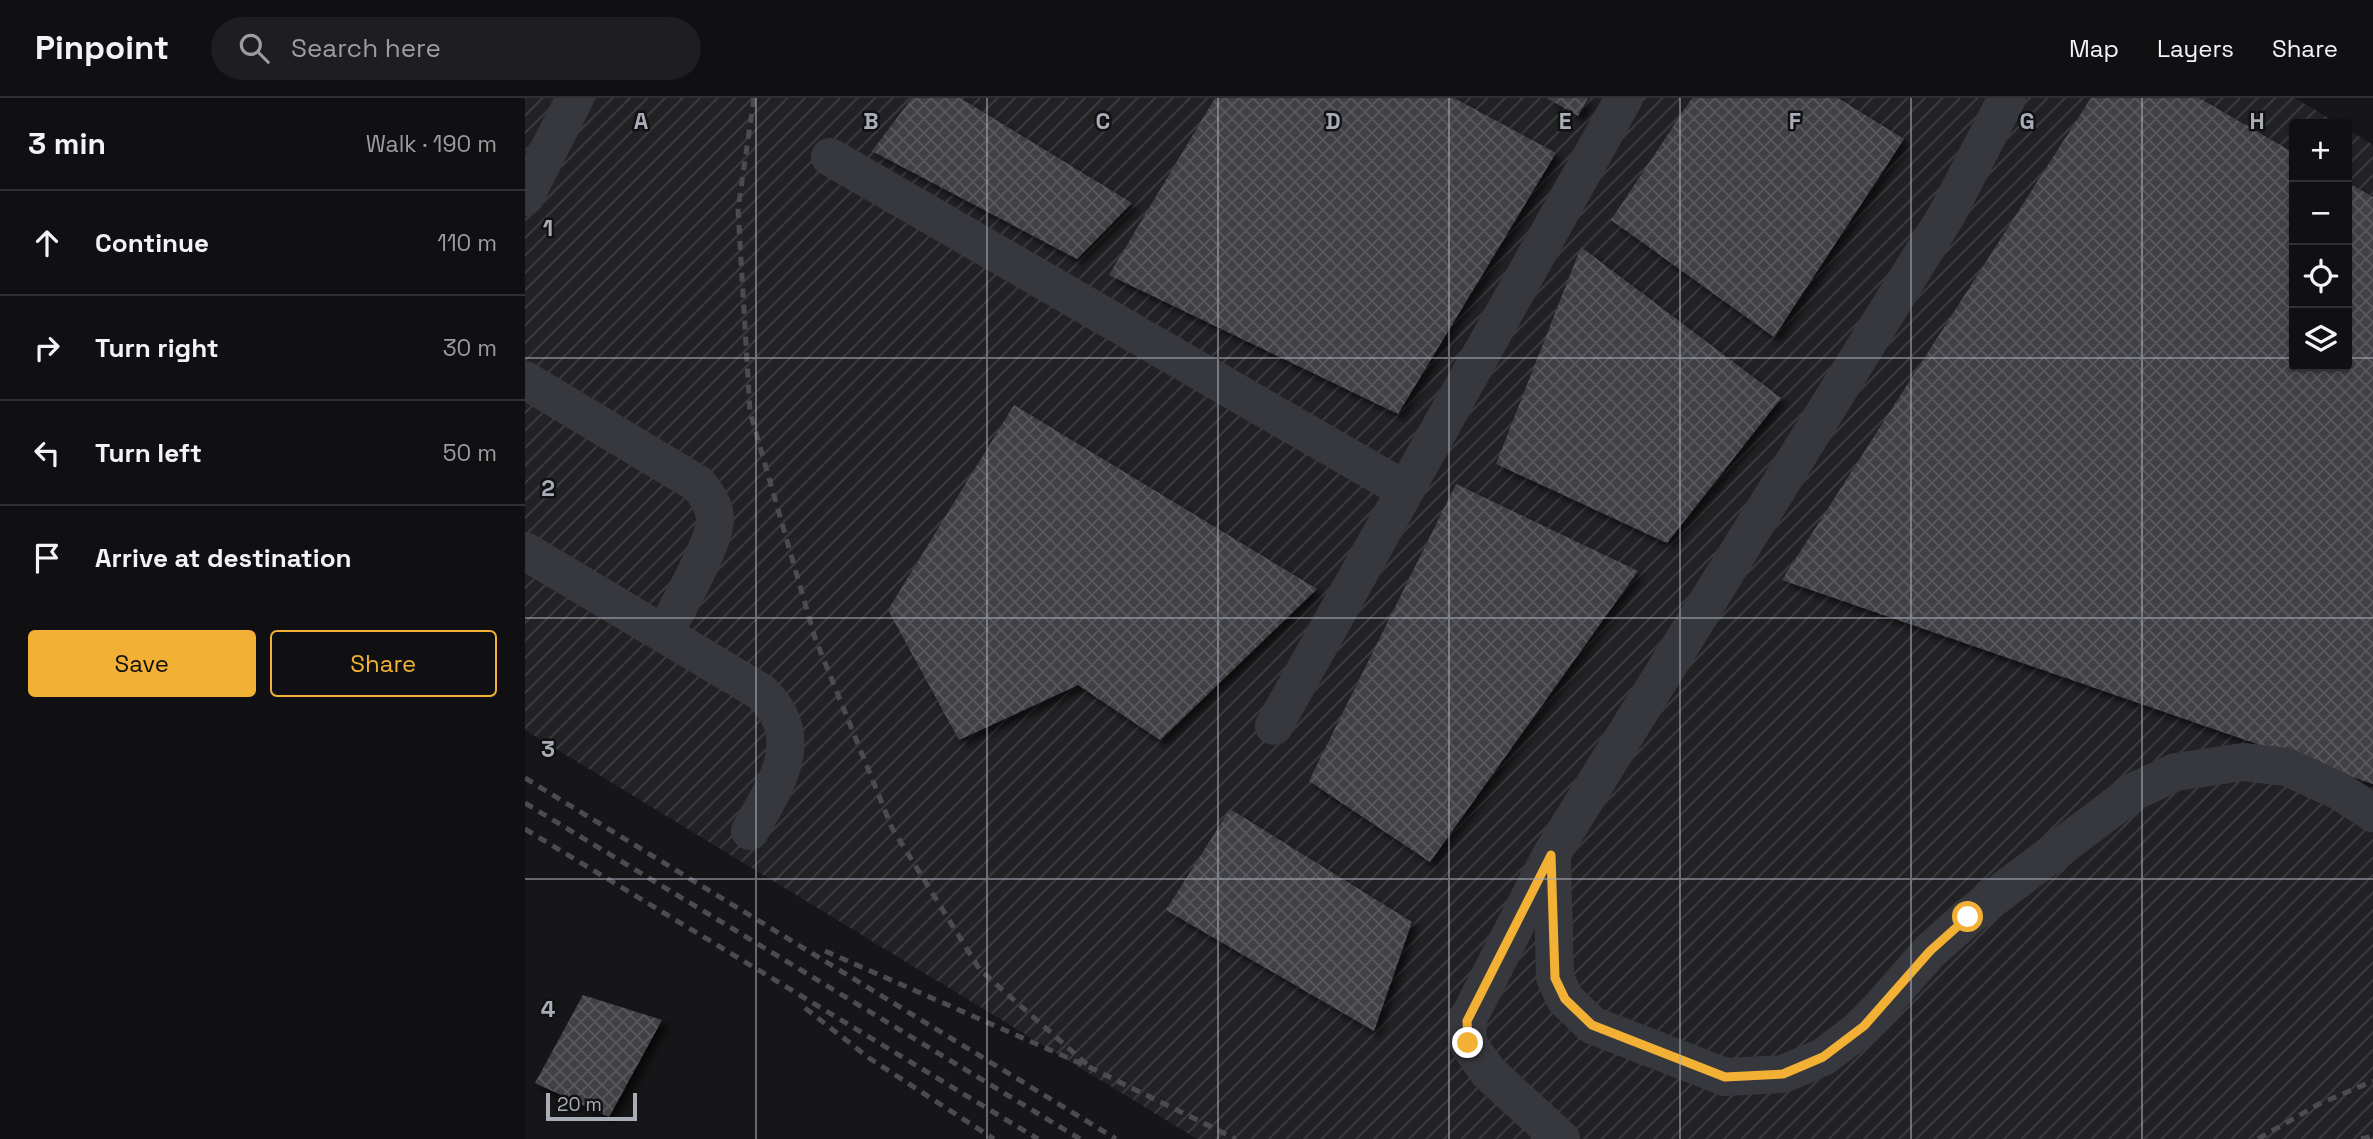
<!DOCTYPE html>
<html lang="en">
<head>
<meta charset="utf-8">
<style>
	:root { --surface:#101012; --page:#1e1e20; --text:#f1f3f6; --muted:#9c9d9f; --line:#303032; --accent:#f2b134 }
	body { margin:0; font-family:"Space Grotesk",sans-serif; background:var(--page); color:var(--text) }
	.controls { position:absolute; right:21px; top:21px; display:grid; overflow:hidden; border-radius:7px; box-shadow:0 2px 5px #0004 }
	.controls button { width:63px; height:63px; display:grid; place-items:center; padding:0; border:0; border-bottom:2px solid var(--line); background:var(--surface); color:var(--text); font:35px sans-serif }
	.scale { position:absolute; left:21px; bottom:18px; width:91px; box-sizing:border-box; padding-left:7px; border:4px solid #a8adb8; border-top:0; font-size:19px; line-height:24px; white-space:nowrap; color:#a8adb8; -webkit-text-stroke:5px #111113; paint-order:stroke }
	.stop { position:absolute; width:21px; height:21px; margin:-16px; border:5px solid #f2b134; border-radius:50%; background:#fff }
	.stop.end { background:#f2b134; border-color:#fff; box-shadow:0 2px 7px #0008 }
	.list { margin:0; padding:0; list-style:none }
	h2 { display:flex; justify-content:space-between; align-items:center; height:91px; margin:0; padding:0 28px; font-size:30px }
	h2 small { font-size:23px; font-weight:400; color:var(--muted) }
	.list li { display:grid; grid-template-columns:46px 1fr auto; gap:21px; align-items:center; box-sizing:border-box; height:105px; padding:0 28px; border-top:2px solid var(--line) }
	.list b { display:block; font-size:26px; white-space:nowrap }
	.list em { font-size:23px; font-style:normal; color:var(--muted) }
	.actions { display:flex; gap:14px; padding:21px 28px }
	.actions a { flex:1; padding:16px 0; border:2px solid var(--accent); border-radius:7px; text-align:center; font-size:24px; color:var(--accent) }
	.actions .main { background:var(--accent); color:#111 }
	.icon { flex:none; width:38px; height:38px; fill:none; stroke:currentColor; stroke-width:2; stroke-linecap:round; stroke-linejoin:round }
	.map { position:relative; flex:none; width:1848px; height:1041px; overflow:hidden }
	header { display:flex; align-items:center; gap:42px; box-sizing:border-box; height:98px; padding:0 35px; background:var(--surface); border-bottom:2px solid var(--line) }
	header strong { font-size:33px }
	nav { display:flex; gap:38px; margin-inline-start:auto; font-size:24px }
	.search { width:490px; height:63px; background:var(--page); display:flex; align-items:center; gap:18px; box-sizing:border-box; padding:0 24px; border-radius:38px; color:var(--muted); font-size:26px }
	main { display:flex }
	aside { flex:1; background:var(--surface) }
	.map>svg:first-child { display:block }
	.industrial { fill:url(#industrial-furrows) }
	.building { fill:url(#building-cross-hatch); filter:url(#shadow) }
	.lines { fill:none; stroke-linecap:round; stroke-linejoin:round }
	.minor { stroke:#37383d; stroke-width:38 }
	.rail { stroke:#4a4c52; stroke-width:5; stroke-dasharray:9 7; stroke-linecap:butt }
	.route { stroke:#f2b134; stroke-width:9 }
	.grid { fill:none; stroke:#a8adb8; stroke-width:2; stroke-opacity:0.55 }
	.grid-label { font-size:23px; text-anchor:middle; font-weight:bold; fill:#a8adb8; stroke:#111113; stroke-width:5; stroke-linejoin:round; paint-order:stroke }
</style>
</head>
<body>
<header>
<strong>Pinpoint</strong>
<div class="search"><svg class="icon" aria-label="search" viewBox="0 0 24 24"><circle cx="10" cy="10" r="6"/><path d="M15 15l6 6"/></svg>Search here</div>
<nav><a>Map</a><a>Layers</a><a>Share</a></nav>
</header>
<main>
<aside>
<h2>3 min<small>Walk · 190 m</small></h2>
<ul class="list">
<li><svg class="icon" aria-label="ahead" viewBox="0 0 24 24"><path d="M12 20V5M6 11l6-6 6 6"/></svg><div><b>Continue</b></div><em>110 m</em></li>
<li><svg class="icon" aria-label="right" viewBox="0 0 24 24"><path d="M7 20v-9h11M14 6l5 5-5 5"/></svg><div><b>Turn right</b></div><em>30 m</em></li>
<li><svg class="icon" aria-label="left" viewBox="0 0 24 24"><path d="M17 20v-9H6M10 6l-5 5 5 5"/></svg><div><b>Turn left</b></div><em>50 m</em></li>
<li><svg class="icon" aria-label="arrive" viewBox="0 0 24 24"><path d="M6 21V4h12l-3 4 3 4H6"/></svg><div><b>Arrive at destination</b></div></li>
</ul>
<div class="actions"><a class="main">Save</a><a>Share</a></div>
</aside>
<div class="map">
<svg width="1848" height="1041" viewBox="0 0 1848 1041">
	<defs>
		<pattern id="industrial-furrows" width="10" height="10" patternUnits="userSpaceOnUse" patternTransform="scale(1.75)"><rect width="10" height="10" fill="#222225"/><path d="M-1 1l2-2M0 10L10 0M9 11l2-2" fill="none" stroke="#3f3f43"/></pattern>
		<pattern id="building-cross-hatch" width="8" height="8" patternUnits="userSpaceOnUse" patternTransform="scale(1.75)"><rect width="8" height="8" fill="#404145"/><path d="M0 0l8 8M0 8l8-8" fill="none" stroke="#595a5e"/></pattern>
		<filter id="shadow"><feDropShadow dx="6" dy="6" stdDeviation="3.5" flood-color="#0009"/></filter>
	</defs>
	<rect width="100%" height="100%" fill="#161618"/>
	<path class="industrial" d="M0 0H1770L1814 26H1769V268H1822V31L1848 47V1041H672L0 632Z"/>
	<path class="building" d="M387 0H435L607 105 552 161 347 53Z
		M690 0H929L1031 55 873 316 584 177Z
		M1022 0H1063L1053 18Z
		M1167 0H1313L1379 41 1249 239 1086 122Z
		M1566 0H1674L1769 55V268H1822V84L1848 99V686L1257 482Z
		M1056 149 1256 300 1142 445 971 366Z
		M489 307 792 491 635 642 553 587 434 642 363 512Z
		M931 386 1113 473 905 764 784 683Z
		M705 711 887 824 849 933 641 812Z
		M58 897 137 922 84 1019 10 985Z"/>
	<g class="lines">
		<path class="minor" d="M305 59 880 392
			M0 99 50 0
			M0 282 173 386C181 396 189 406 190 420 191 444 151 512 139 536
			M0 453 236 594C284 640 251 686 225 733
			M749 628 1099 0
			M1027 762 1030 880 1040 901 1067 927 1200 979 1258 976 1298 959 1339 928 1405 853 1443 819 1610 693 1651 674 1718 664 1762 669 1816 694 1848 715
			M1036 1041 963 974 943 945 942 923 1026 757 1421 118 1482 0"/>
		<path class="rail" d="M229 0 213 111 225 314 290 540 367 730 455 872 566 970
			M0 680 591 1041
			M0 705 555 1041
			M0 731 513 1041
			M300 853 566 970 711 1041
			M280 910 344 960 469 1041
			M1733 1041 1794 1006 1848 983
			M1836 1041 1848 1038"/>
	</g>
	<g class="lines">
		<path class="route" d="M943 945 942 923 1026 757 1030 880 1040 901 1067 927 1200 979 1258 976 1298 959 1339 928 1405 853 1443 819"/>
	</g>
	<path class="grid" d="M231 0V1041M462 0V1041M693 0V1041M924 0V1041M1155 0V1041M1386 0V1041M1617 0V1041M0 260H1769M1822 260H1848M0 520H1848M0 781H1848"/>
	<g class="grid-label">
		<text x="116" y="31">A</text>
		<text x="346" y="31">B</text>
		<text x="578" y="31">C</text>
		<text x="808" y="31">D</text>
		<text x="1040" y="31">E</text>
		<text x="1270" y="31">F</text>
		<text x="1502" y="31">G</text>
		<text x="1732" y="31">H</text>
		<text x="23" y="138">1</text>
		<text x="23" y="398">2</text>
		<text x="23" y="659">3</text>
		<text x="23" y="919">4</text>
	</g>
</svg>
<div class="controls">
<button>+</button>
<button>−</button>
<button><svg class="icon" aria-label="locate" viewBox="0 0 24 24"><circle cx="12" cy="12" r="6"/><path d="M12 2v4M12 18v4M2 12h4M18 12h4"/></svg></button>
<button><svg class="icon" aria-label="layers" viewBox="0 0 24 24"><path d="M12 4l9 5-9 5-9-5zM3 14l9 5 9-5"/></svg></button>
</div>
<div class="scale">20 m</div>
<div class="stop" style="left:1443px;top:819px"></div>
<div class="stop end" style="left:943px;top:945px"></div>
</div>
</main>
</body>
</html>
